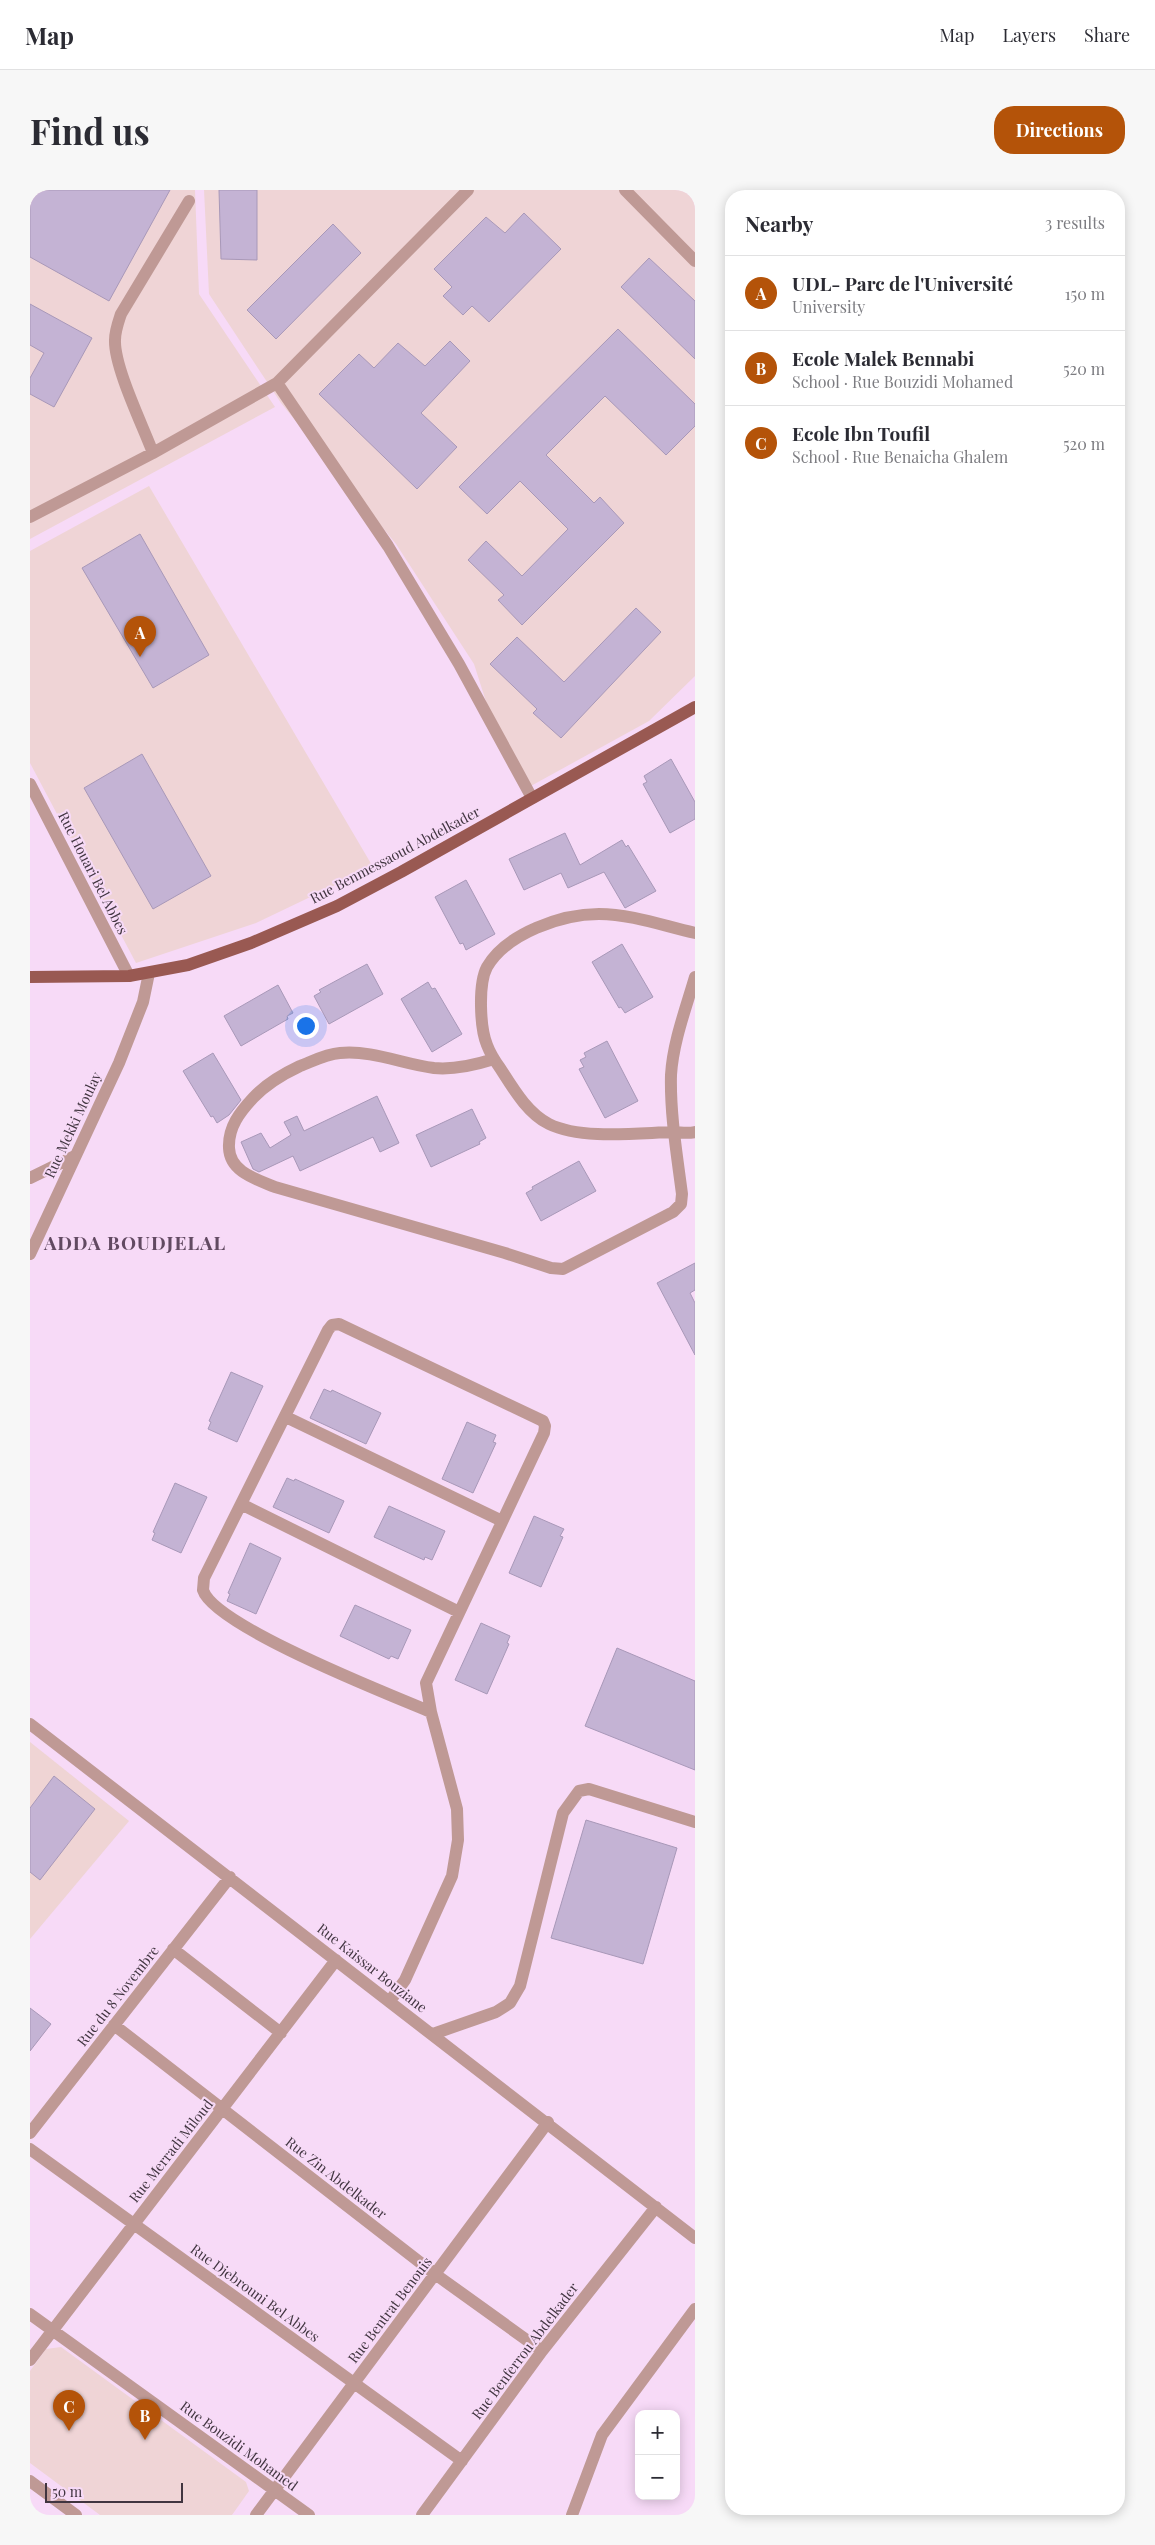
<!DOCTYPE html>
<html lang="en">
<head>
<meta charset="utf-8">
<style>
	:root { --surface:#fff; --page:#f7f7f7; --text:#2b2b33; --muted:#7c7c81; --line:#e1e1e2; --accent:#b45309 }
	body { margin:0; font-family:"Playfair Display",serif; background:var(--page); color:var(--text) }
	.controls { position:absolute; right:15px; bottom:15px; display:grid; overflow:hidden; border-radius:10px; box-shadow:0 2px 12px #0003 }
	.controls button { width:45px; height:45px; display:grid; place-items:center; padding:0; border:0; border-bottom:1px solid var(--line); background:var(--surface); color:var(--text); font:25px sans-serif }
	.scale { position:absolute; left:15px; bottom:12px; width:138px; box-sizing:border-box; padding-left:5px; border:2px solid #413540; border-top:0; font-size:14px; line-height:18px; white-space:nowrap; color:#413540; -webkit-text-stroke:4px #f7daf7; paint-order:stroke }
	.you { position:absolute; left:275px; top:835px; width:18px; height:18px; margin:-12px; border:4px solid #fff; border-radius:50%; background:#1a73e8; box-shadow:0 0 0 8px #1a73e833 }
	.badge { display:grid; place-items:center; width:32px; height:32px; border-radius:50%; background:var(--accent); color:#fff; font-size:16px; font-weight:700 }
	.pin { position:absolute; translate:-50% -41px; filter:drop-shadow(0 1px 2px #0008) }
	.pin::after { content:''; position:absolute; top:26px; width:18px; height:15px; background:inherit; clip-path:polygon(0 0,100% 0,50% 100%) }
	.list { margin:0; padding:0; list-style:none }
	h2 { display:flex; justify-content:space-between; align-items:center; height:65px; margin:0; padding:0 20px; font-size:21px }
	h2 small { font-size:16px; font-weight:400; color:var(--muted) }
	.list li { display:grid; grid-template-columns:32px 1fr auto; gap:15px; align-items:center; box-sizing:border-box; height:75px; padding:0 20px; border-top:1px solid var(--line) }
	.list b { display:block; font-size:19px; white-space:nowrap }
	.list p { margin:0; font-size:16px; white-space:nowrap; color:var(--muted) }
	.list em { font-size:16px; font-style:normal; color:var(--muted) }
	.map { position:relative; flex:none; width:665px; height:2325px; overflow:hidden; border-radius:20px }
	header { display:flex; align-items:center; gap:30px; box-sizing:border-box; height:70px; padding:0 25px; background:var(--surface); border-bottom:1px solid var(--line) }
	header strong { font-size:24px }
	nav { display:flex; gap:28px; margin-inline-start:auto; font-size:18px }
	.intro { display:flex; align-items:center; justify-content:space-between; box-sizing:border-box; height:120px; padding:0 30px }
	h1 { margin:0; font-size:35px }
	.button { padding:12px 22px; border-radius:20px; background:var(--accent); color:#fff; font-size:18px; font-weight:700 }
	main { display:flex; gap:30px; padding:0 30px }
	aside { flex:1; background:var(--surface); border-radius:20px; box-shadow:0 2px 12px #0003 }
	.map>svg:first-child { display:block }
	.commercial { fill:#efd4d4 }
	.education { fill:#efd4d6 }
	.building { fill:#c4b3d4; stroke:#a898b8 }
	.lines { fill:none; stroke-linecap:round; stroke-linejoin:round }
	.minor { stroke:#bf9995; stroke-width:12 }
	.major { stroke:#995952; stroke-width:12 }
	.labels { text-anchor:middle; stroke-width:4; stroke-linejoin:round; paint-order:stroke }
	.street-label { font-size:14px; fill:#413540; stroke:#f7daf7 }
	.district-label { font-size:19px; font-weight:bold; letter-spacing:1px; fill:#624a62; stroke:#f7daf7 }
</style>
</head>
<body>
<header>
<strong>Map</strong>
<nav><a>Map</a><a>Layers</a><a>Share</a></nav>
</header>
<div class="intro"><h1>Find us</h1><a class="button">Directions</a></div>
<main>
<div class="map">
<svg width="665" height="2325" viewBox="0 0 665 2325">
	<rect width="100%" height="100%" fill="#f7daf7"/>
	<path class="commercial" d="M0 1552 99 1631 0 1749Z"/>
	<path class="education" d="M0 0H165L169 104 245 217 0 349Z
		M174 0H665V486L619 531 499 597 459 521 444 474 366 354 251 213 179 104Z
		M119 296 343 677 226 733 106 773 0 573V361Z
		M31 2157 216 2292 219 2301 202 2325H70L0 2273V2181L16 2159Z"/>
	<path class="building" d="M0 0H140L79 111 0 67Z
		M189 0H227V70L191 69Z
		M494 23 531 59 459 132 442 116 433 125 413 106 422 97 404 79 456 27 475 43Z
		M303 34 331 63 246 149 217 120Z
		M619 68 665 111V169L591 97Z
		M0 114 62 148 24 217 0 204V188L14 163 0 155Z
		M588 139 665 214V236L636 265 575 206 516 265 564 313 570 307 594 333 492 435 468 410 474 405 438 370 456 351 492 386 538 339 490 291 457 324 429 297Z
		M420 151 440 171 391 223 427 257 387 299 289 204 329 164 344 178 368 153 395 176Z
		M110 344 179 465 123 498 52 378Z
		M606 418 631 442 531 548 503 523 507 519 460 474 487 447 534 492Z
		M112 564 181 686 123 719 54 598Z
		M641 569 665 612V629L640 643 613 594 617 592 614 586Z
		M535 643 550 675 592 650 596 657 598 655 626 701 595 718 574 682 538 698 531 683 494 700 479 669Z
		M436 690 465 744 436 760 433 753 430 754 405 707Z
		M592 754 623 807 595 823 591 817 589 818 562 772Z
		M337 774 353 804 299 834 284 806 291 802 289 800Z
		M398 792 402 799 405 798 432 844 402 862 371 809Z
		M248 795 263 823 257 826 258 829 211 856 194 826Z
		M577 851 608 911 575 928 549 879 554 877 550 870 556 867 554 863Z
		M183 863 211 910 199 925 187 933 183 926 181 927 153 881Z
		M347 906 369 953 350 962 343 947 270 981 263 966 229 982 223 979 211 952 231 943 240 958 261 945 254 932 267 926 274 941Z
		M442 919 456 948 449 952 450 954 401 977 386 945Z
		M549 971 566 1001 511 1031 496 1003 503 999 502 997Z
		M665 1073V1100L660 1103 665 1113V1165L627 1093Z
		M201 1182 233 1196 207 1252 178 1239 181 1232 179 1231Z
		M294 1199 301 1202 302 1200 351 1223 336 1254 280 1228Z
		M437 1232 466 1245 463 1252 466 1253 443 1303 412 1289Z
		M257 1288 264 1291 265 1289 314 1311 299 1343 243 1317Z
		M145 1293 177 1307 151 1363 122 1350 125 1343 123 1342Z
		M359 1316 415 1341 402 1370 395 1367 394 1370 344 1347Z
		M504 1326 534 1339 530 1346 533 1347 511 1397 479 1383Z
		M220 1353 251 1368 226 1424 197 1411 200 1404 198 1403Z
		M325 1415 381 1440 368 1469 361 1466 359 1469 310 1446Z
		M451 1433 480 1446 477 1453 479 1454 457 1504 425 1490Z
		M587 1458 665 1491V1580L555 1536Z
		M24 1586 65 1619 10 1690 0 1682V1618Z
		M556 1630 647 1658 613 1774 521 1748Z
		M0 1818 21 1834 0 1861Z"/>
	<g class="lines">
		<path class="minor" d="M595 0 665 71
			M247 193 438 0
			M123 263C113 236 84 177 85 150 85 141 88 133 91 124L159 11
			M0 327 123 263 247 193 358 356 429 474 502 608
			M0 594 99 786
			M665 743C634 736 601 724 569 724 532 724 477 743 457 777 448 794 450 838 457 855 460 863 465 871 470 878 483 898 497 923 519 934 551 950 608 943 643 942 650 942 657 944 665 942
			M464 869C445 875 424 880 404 878 372 874 343 860 310 863 296 864 283 871 270 876 253 884 236 894 223 908 210 922 198 937 199 958 200 982 226 989 245 997L475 1063 521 1078 533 1079 643 1022 651 1014 652 1004C647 965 640 924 641 885 643 852 656 818 665 787
			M0 988 45 966
			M0 1064 89 873 113 812 119 783
			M256 1227 472 1331
			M211 1314 429 1422
			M0 1534 665 2048
			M143 1759 251 1843
			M360 1811 375 1790 422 1686 428 1650 427 1619 401 1522 396 1493 514 1243 515 1236 513 1231 309 1134 302 1135 298 1140 174 1388 173 1400C184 1436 361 1505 401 1522
			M84 1835 405 2084 512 2161
			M403 1844 466 1822 480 1813 490 1796 533 1623 549 1601 559 1599 665 1632
			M0 1943 200 1687
			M0 1959 432 2271
			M0 2124 279 2325
			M0 2170 306 1770
			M0 2291 46 2325
			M226 2325 518 1932
			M392 2325 512 2161 626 2017
			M542 2325 572 2245 665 2119"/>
		<path class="major" d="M0 787 99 786 158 775 221 753 307 716 371 682 665 517"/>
	</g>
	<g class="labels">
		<g class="street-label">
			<text transform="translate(365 665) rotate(-28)" y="5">Rue Benmessaoud Abdelkader</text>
			<text transform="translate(63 683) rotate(63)" y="5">Rue Houari Bel Abbes</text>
			<text transform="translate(43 935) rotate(-65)" y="5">Rue Mekki Moulay</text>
			<text transform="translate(342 1778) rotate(38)" y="5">Rue Kaissar Bouziane</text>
			<text transform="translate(88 1806) rotate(-52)" y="5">Rue du 8 Novembre</text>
			<text transform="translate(141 1961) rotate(-52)" y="5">Rue Merradi Miloud</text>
			<text transform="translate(306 1988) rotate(38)" y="5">Rue Zin Abdelkader</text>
			<text transform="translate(225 2103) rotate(36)" y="5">Rue Djebrouni Bel Abbes</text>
			<text transform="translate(360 2120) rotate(-53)" y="5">Rue Bentrat Benouis</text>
			<text transform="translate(495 2161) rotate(-53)" y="5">Rue Benferrou Abdelkader</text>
			<text transform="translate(209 2256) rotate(36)" y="5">Rue Bouzidi Mohamed</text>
		</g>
		<g class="district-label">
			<text x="105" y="1060">ADDA BOUDJELAL</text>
		</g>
	</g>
</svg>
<div class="controls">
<button>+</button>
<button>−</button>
</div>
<div class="scale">50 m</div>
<div class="you"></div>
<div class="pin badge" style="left:110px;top:467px">A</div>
<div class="pin badge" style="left:115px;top:2250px">B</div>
<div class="pin badge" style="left:39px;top:2241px">C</div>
</div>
<aside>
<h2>Nearby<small>3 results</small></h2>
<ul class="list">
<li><span class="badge">A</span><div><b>UDL- Parc de l'Université</b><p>University</p></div><em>150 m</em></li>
<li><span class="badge">B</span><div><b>Ecole Malek Bennabi</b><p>School · Rue Bouzidi Mohamed</p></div><em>520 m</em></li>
<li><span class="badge">C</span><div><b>Ecole Ibn Toufil</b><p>School · Rue Benaicha Ghalem</p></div><em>520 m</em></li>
</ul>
</aside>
</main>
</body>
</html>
